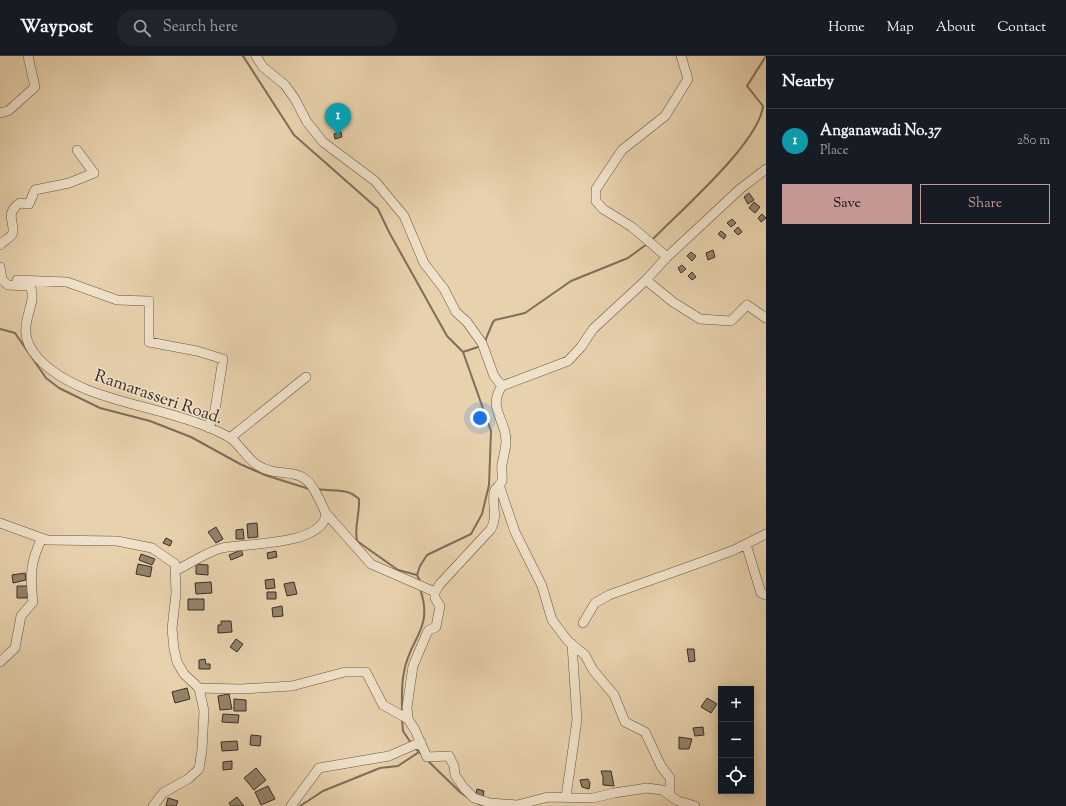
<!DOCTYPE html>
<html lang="en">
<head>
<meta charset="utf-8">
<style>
	:root { --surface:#171b24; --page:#20242c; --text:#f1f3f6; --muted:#9ea1a6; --line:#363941; --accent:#c59692 }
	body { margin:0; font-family:"Sorts Mill Goudy",serif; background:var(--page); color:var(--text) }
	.controls { position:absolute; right:12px; bottom:12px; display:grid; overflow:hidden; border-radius:0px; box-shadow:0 2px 10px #0003 }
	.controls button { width:36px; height:36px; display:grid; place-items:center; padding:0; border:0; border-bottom:1px solid var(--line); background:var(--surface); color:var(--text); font:20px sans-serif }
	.you { position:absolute; left:480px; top:362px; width:14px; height:14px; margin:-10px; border:3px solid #fff; border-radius:50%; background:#1a73e8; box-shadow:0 0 0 6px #1a73e833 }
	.badge { display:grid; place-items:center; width:26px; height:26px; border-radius:50%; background:var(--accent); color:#fff; font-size:13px; font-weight:700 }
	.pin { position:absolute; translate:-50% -33px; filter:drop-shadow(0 1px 2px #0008) }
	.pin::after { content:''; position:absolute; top:21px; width:14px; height:12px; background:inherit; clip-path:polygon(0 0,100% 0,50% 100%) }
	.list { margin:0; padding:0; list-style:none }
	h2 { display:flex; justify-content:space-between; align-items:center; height:52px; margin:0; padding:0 16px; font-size:17px }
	h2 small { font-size:13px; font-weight:400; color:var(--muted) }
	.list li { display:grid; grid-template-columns:26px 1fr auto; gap:12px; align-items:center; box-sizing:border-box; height:64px; padding:0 16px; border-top:1px solid var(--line) }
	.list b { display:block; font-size:15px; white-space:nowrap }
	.list p { margin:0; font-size:13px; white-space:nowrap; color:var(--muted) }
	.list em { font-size:13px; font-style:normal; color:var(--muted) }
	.actions { display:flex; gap:8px; padding:12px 16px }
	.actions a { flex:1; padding:9px 0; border:1px solid var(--accent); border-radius:0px; text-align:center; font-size:14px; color:var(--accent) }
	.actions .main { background:var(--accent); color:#111 }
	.icon { flex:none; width:22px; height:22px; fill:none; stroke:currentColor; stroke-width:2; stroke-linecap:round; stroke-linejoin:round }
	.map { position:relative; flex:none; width:766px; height:750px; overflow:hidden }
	header { display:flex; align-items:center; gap:24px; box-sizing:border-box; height:56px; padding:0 20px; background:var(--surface); border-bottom:1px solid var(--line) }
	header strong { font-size:19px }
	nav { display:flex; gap:22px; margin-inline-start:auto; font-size:14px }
	.search { width:280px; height:36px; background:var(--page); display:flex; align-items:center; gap:10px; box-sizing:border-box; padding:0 14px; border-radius:22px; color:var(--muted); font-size:15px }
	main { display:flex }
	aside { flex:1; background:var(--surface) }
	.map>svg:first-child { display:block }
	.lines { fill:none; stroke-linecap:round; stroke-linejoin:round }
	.stream { stroke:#7e6e5b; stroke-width:2 }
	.building { fill:#94836c; stroke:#382d25 }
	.minor-casing { stroke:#645647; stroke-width:10 }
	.minor { stroke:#f0e2ca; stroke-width:9 }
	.labels { text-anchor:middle; stroke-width:3.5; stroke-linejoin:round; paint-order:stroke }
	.street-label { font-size:17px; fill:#382d25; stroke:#f0e2ca }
</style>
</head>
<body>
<header>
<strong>Waypost</strong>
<div class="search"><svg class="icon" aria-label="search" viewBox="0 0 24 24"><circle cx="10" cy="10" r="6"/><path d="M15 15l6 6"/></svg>Search here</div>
<nav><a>Home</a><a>Map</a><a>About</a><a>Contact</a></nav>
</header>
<main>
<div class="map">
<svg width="766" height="750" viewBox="0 0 766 750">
	<rect width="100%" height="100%" fill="#e8d2ad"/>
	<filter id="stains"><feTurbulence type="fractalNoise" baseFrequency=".005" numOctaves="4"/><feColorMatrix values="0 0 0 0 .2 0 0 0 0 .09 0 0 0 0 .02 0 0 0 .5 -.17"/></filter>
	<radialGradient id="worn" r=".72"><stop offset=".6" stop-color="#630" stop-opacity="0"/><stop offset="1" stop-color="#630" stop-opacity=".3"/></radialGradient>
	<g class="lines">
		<path class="stream" d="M243 0 294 79 378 153 389 176 447 280 463 296 491 375 489 429 482 458 471 478 427 499 420 510 417 519 420 525
			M652 184C680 155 759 87 763 50L747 30 766 0
			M0 273 15 277 46 322 59 332 100 352 150 365 191 381 240 408 265 419 309 433
			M485 285 493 266 495 264 525 257 571 225 628 202 647 188
			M463 296 481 290
			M318 433C332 436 347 431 359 443 360 458 354 470 357 485L398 514 417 519
			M402 656C402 643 401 629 404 616 409 584 433 573 421 536
			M402 662 403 675 411 687
			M415 692 422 699
			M428 705 460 736 467 741
			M478 748 484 750
			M300 750 323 735 380 712 398 710 419 696"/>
	</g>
	<path class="building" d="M341 76 342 81 335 83 334 78Z
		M749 137 754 144 748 148 744 141Z
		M754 146 760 151 755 157 749 152Z
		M762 158 766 162 761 166 758 162Z
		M732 163 736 167 731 171 727 167Z
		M738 171 742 176 738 179 734 175Z
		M721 175 726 179 724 183 718 178Z
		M713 194 715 201 708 204 706 197Z
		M691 196 696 200 692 205 687 200Z
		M682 209 686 213 681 217 678 212Z
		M692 216 696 221 692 224 688 220Z
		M257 467 258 481 248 482 247 468Z
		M216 471 223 483 216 487 208 476Z
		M243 473 244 483H236V474Z
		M166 482 172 485 170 490 163 487Z
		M241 494 243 499 231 504 229 499Z
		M276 495 277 501 268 503 267 497Z
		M141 498 155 503 152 509 139 504Z
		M138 508 152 511 150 521 136 518Z
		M196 508 208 509V519L196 518Z
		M25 517 26 524 13 527 12 519Z
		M274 523 275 532 266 533 265 524Z
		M211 526 212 537 196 538 195 527Z
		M294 526 297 538 287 540 284 528Z
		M17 530H28L27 542H17Z
		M267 536H276V543H267Z
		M188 543H204V554H188Z
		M282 550 283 560 273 561 272 552Z
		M221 565H231L232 576 218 577V569H221Z
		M236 583 243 588 237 596 230 591Z
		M687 593H694L695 605 689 606Z
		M205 603 206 608H210V613H199V604Z
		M187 632 190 643 175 647 172 636Z
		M229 638 232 653 220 654 218 640Z
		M707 642 717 648 711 657 701 651Z
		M234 643 246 644V655H234Z
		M223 658 239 659 238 667 222 666Z
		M703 671 704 679 695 680 693 672Z
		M251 679 261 680 260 690 250 689Z
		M679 681 692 683 689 693H679Z
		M237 685 238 694 222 695 221 686Z
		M232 705V713L223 714V706Z
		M256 712 266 724 254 734 244 722Z
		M601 715H611L614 730 603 729V721Z
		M588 723 590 727 589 733 582 731 580 724Z
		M268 730 275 743 261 749 255 736Z
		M477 733 484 735 483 741H475Z
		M237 741 244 750H231L229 747Z
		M168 742 178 745 176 750H166Z"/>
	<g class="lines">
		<defs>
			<path id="minor" d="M256 0 263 11 285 29 295 43 307 66 323 86 375 125 404 160 424 207 444 233 456 256 467 266 482 287 494 320 502 330
				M681 0 688 23 665 60 622 94 596 133V145L603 153 632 171 667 201 740 133 766 113
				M0 57 8 55 35 31 28 0
				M0 189C4 184 12 182 13 176 14 165 5 157 20 147L29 148 35 134 69 127 94 117 77 94
				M0 211 2 224H0
				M2 224 8 229 30 230C40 251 10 271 38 302 79 346 157 348 210 372 217 375 226 379 232 383 241 391 248 403 257 409 282 425 302 405 318 441 321 447 325 453 326 460 318 490 247 487 222 492 206 496 190 508 175 515
				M17 224 67 226 117 244 149 245V286L197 295 223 303 215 354 209 372
				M646 224 673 246 700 263 731 265 747 249 766 262
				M502 330C487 352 506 363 506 385 506 393 503 401 502 409 501 414 503 420 502 425 500 430 494 432 494 437 492 451 498 460 491 473L440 528 435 536V542L440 550 436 571 429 574 427 577 413 610 407 651 408 663 415 674 427 701 449 700 454 710 455 719 464 732 474 742 490 747 517 749 548 741 593 742 614 737 647 732 662 734 678 745 695 750
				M502 330 568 305 581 291 593 273 646 224 667 201
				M230 382 306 321
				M499 429 515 476 542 530 552 564 568 585 585 599 593 614 614 639 625 666 645 676 661 710 670 722V739
				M325 456 371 508 435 536
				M0 467 47 484 117 485 152 492 175 508 176 537 172 573 174 593 177 606 184 618 199 632 204 655 202 694 199 713 188 723 163 737 153 750
				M746 488 761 537 766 539
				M583 567 595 547 609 539 699 507 734 494 766 478
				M0 606 15 592 21 560 33 546C30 520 30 506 42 482
				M199 632 241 633 292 630 345 616H366L383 649 408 663
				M566 741 577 664 572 588
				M291 750 319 712 389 700 421 686"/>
		</defs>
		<use href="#minor" class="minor-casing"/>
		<use href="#minor" class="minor"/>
	</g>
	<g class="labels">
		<g class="street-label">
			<text transform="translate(159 340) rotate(19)" y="6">Ramarasseri Road.</text>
		</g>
	</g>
	<rect width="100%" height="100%" filter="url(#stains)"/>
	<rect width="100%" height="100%" fill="url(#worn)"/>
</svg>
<div class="controls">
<button>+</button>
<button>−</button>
<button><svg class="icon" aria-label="locate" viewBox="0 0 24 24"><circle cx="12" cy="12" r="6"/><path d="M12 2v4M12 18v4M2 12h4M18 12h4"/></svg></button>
</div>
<div class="you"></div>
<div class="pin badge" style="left:338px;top:80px;background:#0f9aa8">1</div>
</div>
<aside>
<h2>Nearby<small></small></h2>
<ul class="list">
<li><span class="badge" style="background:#0f9aa8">1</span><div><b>Anganawadi No.37</b><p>Place</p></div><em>280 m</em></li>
</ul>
<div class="actions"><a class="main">Save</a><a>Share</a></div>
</aside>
</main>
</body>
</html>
